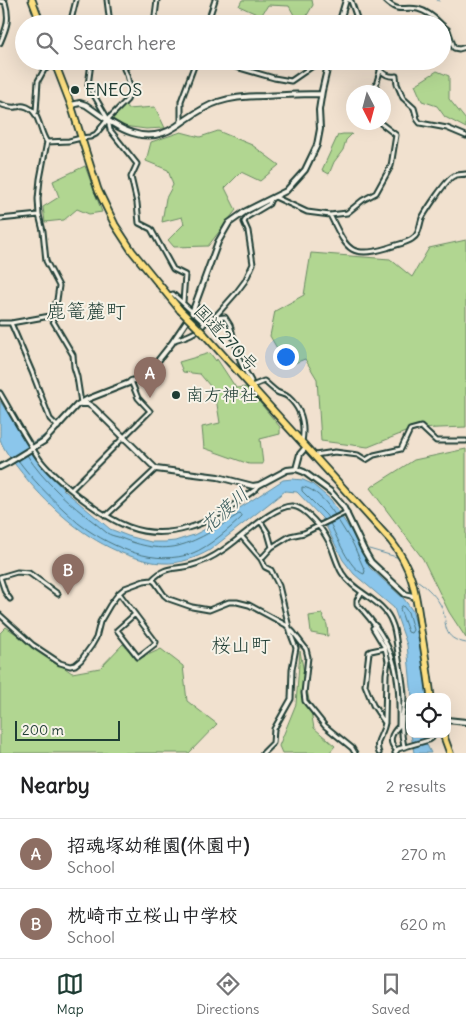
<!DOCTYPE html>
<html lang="en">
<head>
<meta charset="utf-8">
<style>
	:root { --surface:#fff; --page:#f6f6f6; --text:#202124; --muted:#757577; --line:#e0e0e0; --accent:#1f3d34 }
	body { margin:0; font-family:Delius,"Klee One",sans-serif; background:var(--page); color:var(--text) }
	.controls { position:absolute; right:15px; bottom:15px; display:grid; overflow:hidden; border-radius:10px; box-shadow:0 5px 20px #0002 }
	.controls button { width:45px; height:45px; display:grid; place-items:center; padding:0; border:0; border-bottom:1px solid var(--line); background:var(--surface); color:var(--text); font:25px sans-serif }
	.compass { position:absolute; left:346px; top:85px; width:45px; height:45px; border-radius:50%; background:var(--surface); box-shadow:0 5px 20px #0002; rotate:174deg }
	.scale { position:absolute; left:15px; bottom:12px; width:105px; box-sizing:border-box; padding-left:5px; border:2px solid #1f3d34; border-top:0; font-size:14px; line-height:18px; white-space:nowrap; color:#1f3d34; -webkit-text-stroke:4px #f7f3e8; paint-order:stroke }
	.you { position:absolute; left:285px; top:356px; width:18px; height:18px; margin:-12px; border:4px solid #fff; border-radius:50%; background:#1a73e8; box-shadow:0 0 0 8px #1a73e833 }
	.badge { display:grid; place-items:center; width:32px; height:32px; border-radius:50%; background:var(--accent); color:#fff; font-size:16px; font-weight:700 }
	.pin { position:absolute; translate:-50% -41px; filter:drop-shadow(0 1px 2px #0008) }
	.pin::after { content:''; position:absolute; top:26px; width:18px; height:15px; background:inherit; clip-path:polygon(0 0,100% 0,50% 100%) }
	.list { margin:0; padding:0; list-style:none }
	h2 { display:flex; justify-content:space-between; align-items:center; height:65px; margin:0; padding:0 20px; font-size:21px }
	h2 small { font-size:16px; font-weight:400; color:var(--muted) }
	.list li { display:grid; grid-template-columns:32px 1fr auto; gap:15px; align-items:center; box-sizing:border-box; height:70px; padding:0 20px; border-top:1px solid var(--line) }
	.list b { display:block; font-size:19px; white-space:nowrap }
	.list p { margin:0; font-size:16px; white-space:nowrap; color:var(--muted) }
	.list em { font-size:16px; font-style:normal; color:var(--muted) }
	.icon { flex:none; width:28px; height:28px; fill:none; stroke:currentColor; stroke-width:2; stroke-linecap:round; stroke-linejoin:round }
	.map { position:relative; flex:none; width:466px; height:753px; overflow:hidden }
	.search { position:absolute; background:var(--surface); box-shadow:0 5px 20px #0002; left:15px; right:15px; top:15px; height:55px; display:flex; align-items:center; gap:12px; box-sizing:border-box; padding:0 18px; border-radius:28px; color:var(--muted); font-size:19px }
	.sheet { height:205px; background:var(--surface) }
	nav { display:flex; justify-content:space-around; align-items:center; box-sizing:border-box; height:70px; border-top:1px solid var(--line); background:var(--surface); font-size:14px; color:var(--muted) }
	nav a { display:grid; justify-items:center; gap:2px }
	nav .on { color:var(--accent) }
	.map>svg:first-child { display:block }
	.green { fill:#b1d691; stroke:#688a62 }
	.water { fill:#8bc6eb; stroke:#608fa2 }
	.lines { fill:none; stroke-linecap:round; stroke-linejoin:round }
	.shore { stroke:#4a747d; stroke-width:1 }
	.stream { stroke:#608fa2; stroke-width:1 }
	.minor-casing { stroke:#1f3d34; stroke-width:7 }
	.tertiary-casing { stroke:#1f3d34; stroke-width:8 }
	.trunk-casing { stroke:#1f3d34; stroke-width:9 }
	.minor { stroke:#f7f3e8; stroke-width:3 }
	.tertiary { stroke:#f7f3e8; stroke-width:4 }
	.trunk { stroke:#fddf80; stroke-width:5.5 }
	.trunk-bridge-casing { stroke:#1f3d34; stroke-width:9; stroke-linecap:butt }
	.trunk-bridge { stroke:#fddf80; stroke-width:5.5 }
	.poi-dot { fill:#1f3d34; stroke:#f7f3e8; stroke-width:2 }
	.labels { text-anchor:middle; stroke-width:4; stroke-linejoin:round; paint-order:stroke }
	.poi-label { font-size:18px; fill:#1f3d34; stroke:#f7f3e8; text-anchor:start }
	.street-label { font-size:18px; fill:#1f3d34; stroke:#f7f3e8 }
	.water-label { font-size:19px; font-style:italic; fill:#355859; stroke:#f7f3e8 }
	.quarter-label { font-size:20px; fill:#1f3d34; stroke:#f7f3e8 }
</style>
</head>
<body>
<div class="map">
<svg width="466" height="753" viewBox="0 0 466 753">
	<rect width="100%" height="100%" fill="#f1e1cf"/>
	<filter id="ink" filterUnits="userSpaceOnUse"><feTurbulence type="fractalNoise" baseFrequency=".02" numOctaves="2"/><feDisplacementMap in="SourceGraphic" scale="10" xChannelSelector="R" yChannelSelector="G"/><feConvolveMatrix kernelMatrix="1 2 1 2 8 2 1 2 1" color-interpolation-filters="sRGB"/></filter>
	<g filter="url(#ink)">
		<path class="green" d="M242 0H312L313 5 302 24H299L289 6 268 5 261 16 239 6Z
			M437 71 449 76V99L466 120V128L445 117 437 106 422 101 415 85Z
			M126 105 128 109 155 107 165 128 146 129 123 126 112 119Z
			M218 131 252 145 279 165 260 181 241 172 225 188 236 210 208 246 174 247 168 240 184 224 182 217 162 222 166 198 173 185 168 170 146 161 151 142 181 132 200 137Z
			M343 134H352L346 140 343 150 334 162 329 174 322 170 338 135Z
			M85 166 102 212 89 214 77 209 64 220 45 222 43 207 59 197 53 181Z
			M466 240V427L413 429 368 447 321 441 317 379 305 359 287 366 270 336 275 311 304 295 311 253 390 259 412 277 429 248Z
			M210 353 216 361 217 359 236 388 247 387 280 427V434L260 439 263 464H249L204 448 202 427 220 423 215 392 200 374 183 372 179 362Z
			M466 449V638L449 612 423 559 370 488 414 460Z
			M322 614 327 625 328 636 311 633 309 616Z
			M6 627 72 673 100 668 123 644 136 659H139L161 649 183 666 187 701 217 724 189 753H0V633Z
			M300 651 314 728 335 746 329 753H282L279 746 296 704Z"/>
		<path class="water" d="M0 401 24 438 32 454 40 465 65 491 110 529 128 536 151 542H165L175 541 194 535 215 524 283 480 292 479 303 480 312 484 331 500 358 542 369 567 404 599 412 610 417 627 428 697H412L407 645 394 608 354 574 343 560 322 518 297 492 285 491 210 550C196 558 180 564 163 563 153 563 143 560 133 557 92 544 58 515 30 483 22 473 3 451 0 439 0 430 0 411 0 401Z
			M411 734H426V743L431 753H414Z"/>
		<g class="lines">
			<path class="shore" d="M18 460C32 479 48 495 65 511 71 516 76 522 82 526 113 548 156 567 193 553 207 548 232 527 242 517V515L239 514C220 526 201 540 178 546 157 551 136 544 118 537 114 536 110 535 107 533 103 530 99 526 95 523 71 505 43 481 27 455
				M328 518 326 515 302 491V487C315 488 328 504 335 515
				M330 523C337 537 349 569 364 574L365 571 353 544 338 520
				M403 606 408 612 413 630 411 633 408 632 400 609 401 607Z"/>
			<path class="stream" d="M437 0 439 1
				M34 442 45 435 53 428
				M369 549 400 558
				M418 581C426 586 438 598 442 608 448 626 441 638 466 643"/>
			<defs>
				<path id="minor" d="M107 0 110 24
					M349 0 351 1 359 24
					M385 0C399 14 402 6 418 9 426 11 435 18 441 24
					M0 1 5 2C10 19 7 27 0 43
					M70 24 76 0
					M154 24 157 0
					M207 24 215 0
					M442 25 448 30 454 48 459 49 466 47
					M99 61 91 63 88 85 108 119 110 130 137 164 131 177 137 203 139 223 151 229 173 269 185 275 183 302
					M215 61 274 78 291 81 320 61
					M380 70C385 75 389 77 396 76L397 84 403 98 414 108 417 119 420 123 447 128 466 136
					M374 92 383 61
					M0 104C5 106 11 108 16 107 21 107 19 105 24 106 40 109 39 132 47 142L69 141 81 138 90 137 96 134 108 119 127 100 131 91 127 75 124 69 133 61
					M36 112 38 81 44 70 54 64
					M181 123V101L196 61
					M47 142 40 179 38 199 39 215 43 231 46 261 59 286 57 300 50 316 73 355 74 367 77 377 81 403
					M275 197 307 212 330 215 347 213 363 200 376 193 391 166 396 135 379 122
					M330 215C346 246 348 260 387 248 394 245 407 243 412 239 420 234 419 226 422 218 426 211 447 178 454 176 458 174 462 175 466 174
					M0 219 39 215
					M168 296 173 294 203 322 205 323 214 318 236 293 245 281 253 264 248 231 244 222 247 217 269 204 271 199
					M215 318 225 317 230 325 241 363 251 381 249 385
					M0 323H11L50 316
					M11 323 32 372 50 419 58 427
					M174 340C185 337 198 333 205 323
					M252 386 264 381C269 385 273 389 277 392 280 394 285 394 288 397 302 409 305 425 302 442
					M0 393C13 415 26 440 41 461 51 474 65 485 77 495 112 522 142 542 188 528 213 521 235 504 256 489L259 485
					M315 455 335 452 358 455 366 460 374 455 401 449 410 430 421 427 436 441H466
					M71 490 150 411 138 398 131 381
					M106 516 156 469
					M261 522 268 533 272 547
					M242 537 261 559 265 567 271 570 279 586 291 635 296 648 292 669 291 699 274 729 273 743 263 753
					M261 559 272 547 290 536 304 533 347 512
					M0 577 17 572 29 573 58 594
					M0 577 5 592 10 599
					M152 580C165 566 172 570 189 566 201 563 213 557 223 550 239 540 274 505 292 506 306 507 323 530 329 542 334 552 336 563 342 573 354 593 384 600 392 623 396 632 396 643 398 653 400 667 404 683 404 698 404 705 402 713 402 720 401 729 402 738 404 747
					M362 592 357 600V604C396 645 400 672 399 726 391 734 388 741 396 750
					M119 593 156 642 155 644 138 657 117 630 135 614
					M0 615 33 645 60 663 70 666 75 665 81 660 92 645 96 638 100 622 110 605 119 593 125 588 144 581 152 580 155 582 164 595 169 599 192 607 209 610 229 602H237L249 605 286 625 293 632 306 649 308 657 304 693 305 701 325 726 352 748 355 753
					M376 626 373 628 385 648
					M379 753C374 740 383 736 385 723L386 674 388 661 385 648 371 651 369 652 365 685 373 705 385 723
					M395 753 398 749 429 740 432 738 434 734"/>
				<path id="tertiary" d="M339 24 346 0
					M71 105 80 103 86 105C113 124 142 149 175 127 189 118 202 107 218 102 233 97 248 96 264 96 283 95 302 94 321 94
					M81 404H88L94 408 156 469 218 477 253 486 259 485 287 470 296 469 304 472 331 492 343 506 364 550 371 562 405 594 416 597
					M0 467 8 463 44 441 77 405 88 399 129 383 131 381 138 379 145 375 153 367 172 343 192 313 218 242 229 223 246 211 286 191 305 170 317 145 320 129 319 110 322 91 329 61
					M296 469 300 454 306 447
					M447 720 466 722"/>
				<path id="trunk" d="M32 0 41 24
					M54 61 71 105 98 190 115 225 132 251 180 310
					M204 334 391 541C414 570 416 596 421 631 425 653 428 675 431 697
					M443 734 450 753"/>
			</defs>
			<use href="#minor" class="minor-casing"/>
			<use href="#tertiary" class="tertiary-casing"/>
			<use href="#trunk" class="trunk-casing"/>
			<use href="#minor" class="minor"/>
			<use href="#tertiary" class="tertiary"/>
			<use href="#trunk" class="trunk"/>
			<defs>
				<path id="trunk-bridge" d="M180 310 204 334"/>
			</defs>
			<use href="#trunk-bridge" class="trunk-bridge-casing"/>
			<use href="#trunk-bridge" class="trunk-bridge"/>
		</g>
	</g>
	<g class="poi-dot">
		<circle cx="75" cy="90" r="5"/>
		<circle cx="176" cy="395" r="5"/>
	</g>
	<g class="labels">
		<g class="poi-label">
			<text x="85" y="96">ENEOS</text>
			<text x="186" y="401">南方神社</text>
		</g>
		<g class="street-label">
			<text transform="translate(226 338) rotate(47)" y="6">国道270号</text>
		</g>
		<g class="water-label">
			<text transform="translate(224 510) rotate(-42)" y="7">花渡川</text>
		</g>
		<g class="quarter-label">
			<text x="86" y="318">鹿篭麓町</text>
			<text x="241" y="652">桜山町</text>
		</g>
	</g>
</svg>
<div class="controls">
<button><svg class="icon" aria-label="locate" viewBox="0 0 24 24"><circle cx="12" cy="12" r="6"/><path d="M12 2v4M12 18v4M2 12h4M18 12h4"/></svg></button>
</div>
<svg class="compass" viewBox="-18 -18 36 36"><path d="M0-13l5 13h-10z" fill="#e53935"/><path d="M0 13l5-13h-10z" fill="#757577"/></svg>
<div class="scale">200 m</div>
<div class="you"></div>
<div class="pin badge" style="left:150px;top:398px;background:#8d6e63">A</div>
<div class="pin badge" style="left:68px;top:595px;background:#8d6e63">B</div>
<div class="search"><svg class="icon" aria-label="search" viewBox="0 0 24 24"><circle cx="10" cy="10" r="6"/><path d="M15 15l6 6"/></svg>Search here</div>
</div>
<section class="sheet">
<h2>Nearby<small>2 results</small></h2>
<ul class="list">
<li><span class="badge" style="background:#8d6e63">A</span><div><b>招魂塚幼稚園(休園中)</b><p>School</p></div><em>270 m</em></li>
<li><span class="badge" style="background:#8d6e63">B</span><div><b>枕崎市立桜山中学校</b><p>School</p></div><em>620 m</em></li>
</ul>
</section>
<nav>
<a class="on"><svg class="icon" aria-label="map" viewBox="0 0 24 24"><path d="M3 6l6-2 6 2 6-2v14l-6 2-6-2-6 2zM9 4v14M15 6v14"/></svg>Map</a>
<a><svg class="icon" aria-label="directions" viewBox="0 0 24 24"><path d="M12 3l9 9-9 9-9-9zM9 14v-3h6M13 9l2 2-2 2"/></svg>Directions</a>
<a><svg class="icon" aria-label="saved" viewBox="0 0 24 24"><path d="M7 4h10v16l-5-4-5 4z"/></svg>Saved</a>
</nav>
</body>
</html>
